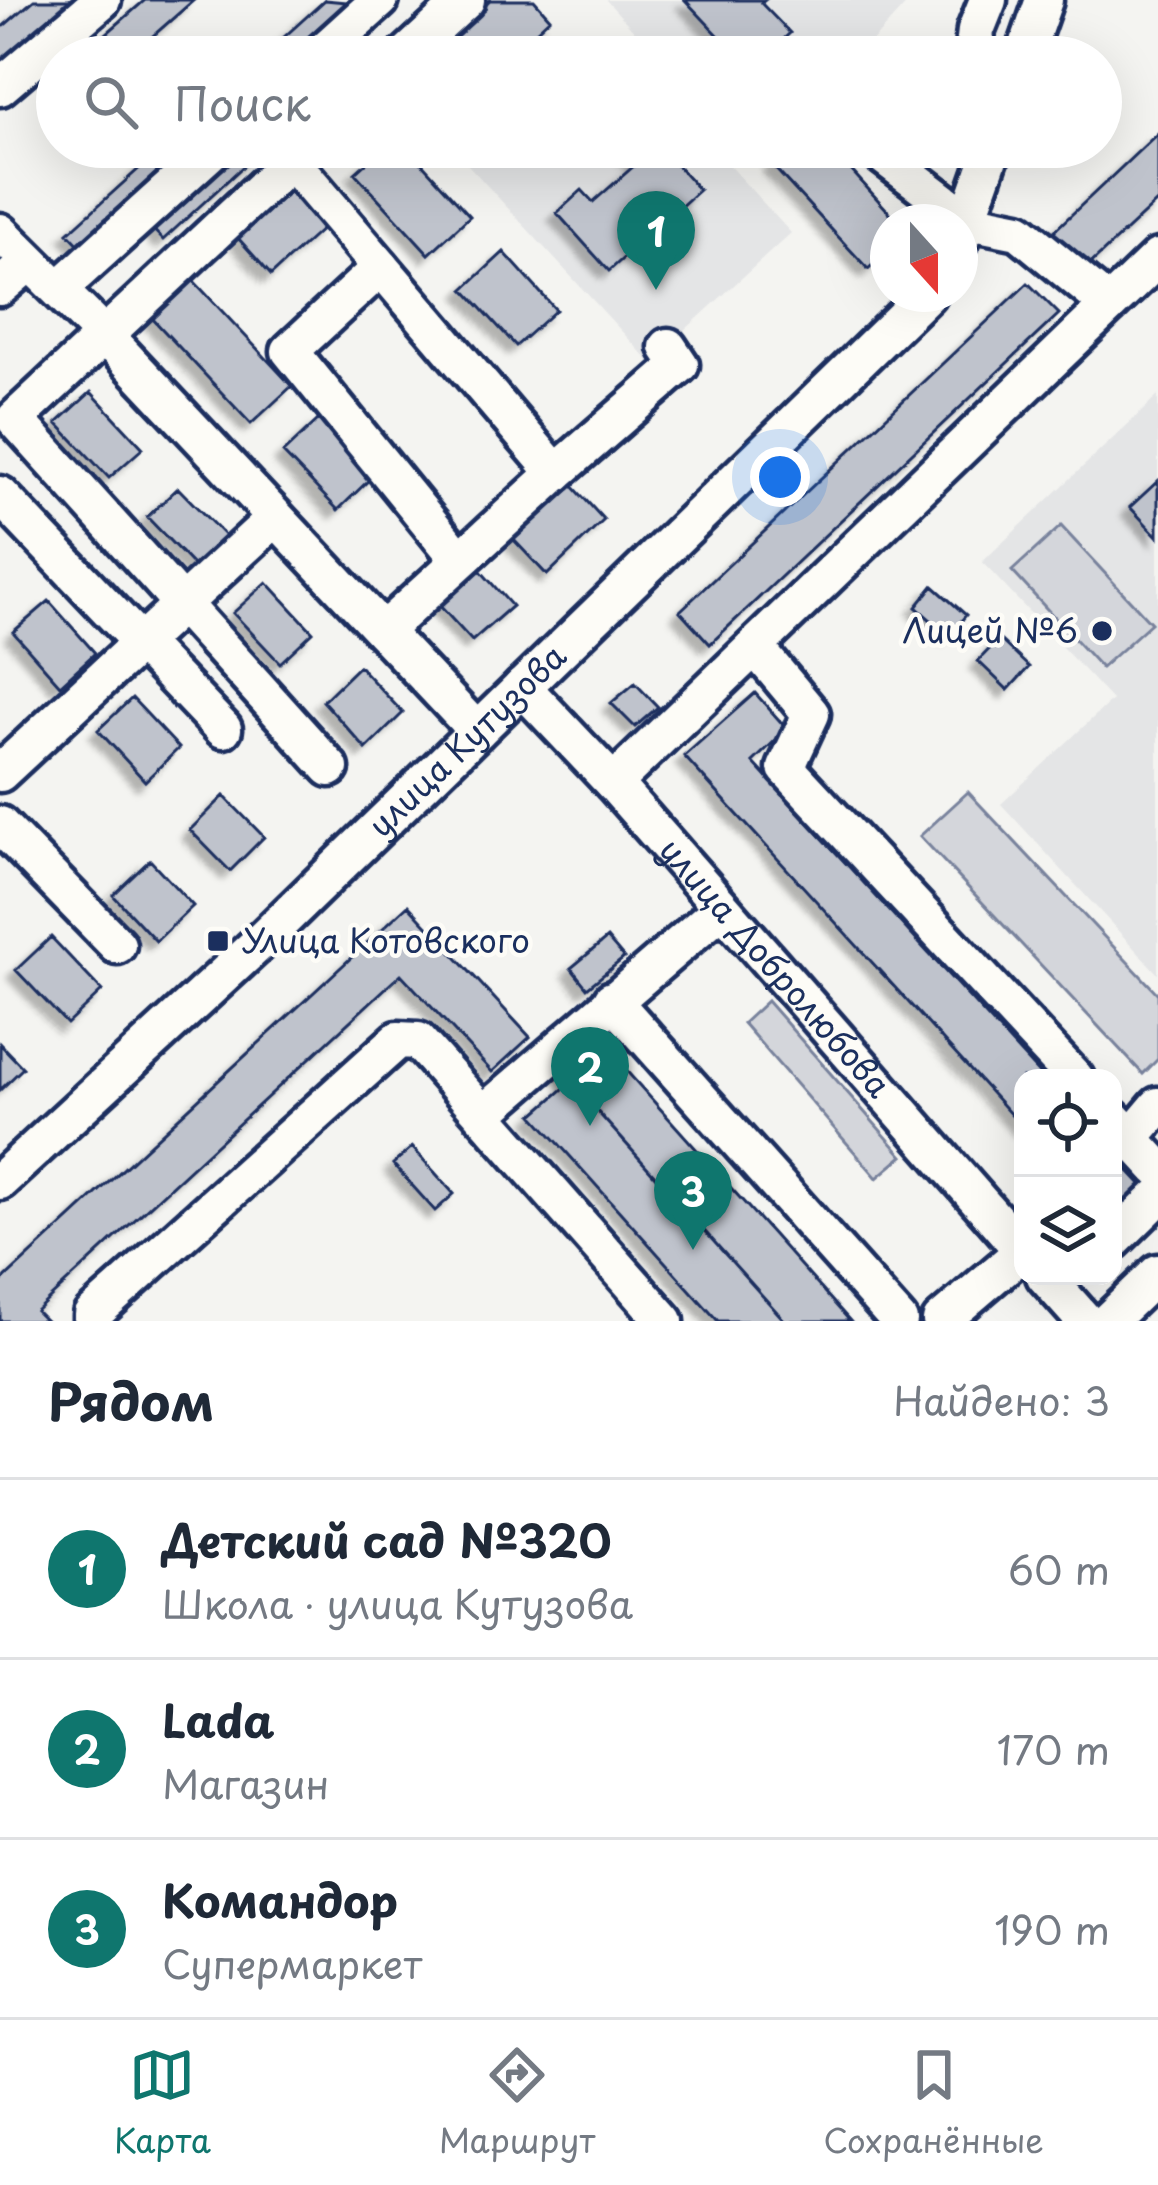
<!DOCTYPE html>
<html lang="ru">
<head>
<meta charset="utf-8">
<style>
	:root { --surface:#fff; --page:#f2f2f3; --text:#1f2937; --muted:#747a83; --line:#e0e1e3; --accent:#0f766e }
	body { margin:0; font-family:"Playpen Sans",sans-serif; background:var(--page); color:var(--text) }
	.controls { position:absolute; right:36px; bottom:36px; display:grid; overflow:hidden; border-radius:24px; box-shadow:0 12px 48px #0002 }
	.controls button { width:108px; height:108px; display:grid; place-items:center; padding:0; border:0; border-bottom:3px solid var(--line); background:var(--surface); color:var(--text); font:60px sans-serif }
	.compass { position:absolute; left:870px; top:204px; width:108px; height:108px; border-radius:50%; background:var(--surface); box-shadow:0 12px 48px #0002; rotate:159deg }
	.you { position:absolute; left:780px; top:477px; width:42px; height:42px; margin:-30px; border:9px solid #fff; border-radius:50%; background:#1a73e8; box-shadow:0 0 0 18px #1a73e833 }
	.badge { display:grid; place-items:center; width:78px; height:78px; border-radius:50%; background:var(--accent); color:#fff; font-size:39px; font-weight:700 }
	.pin { position:absolute; translate:-50% -99px; filter:drop-shadow(0 3px 6px #0008) }
	.pin::after { content:''; position:absolute; top:63px; width:42px; height:36px; background:inherit; clip-path:polygon(0 0,100% 0,50% 100%) }
	.list { margin:0; padding:0; list-style:none }
	h2 { display:flex; justify-content:space-between; align-items:center; height:156px; margin:0; padding:0 48px; font-size:51px }
	h2 small { font-size:39px; font-weight:400; color:var(--muted) }
	.list li { display:grid; grid-template-columns:78px 1fr auto; gap:36px; align-items:center; box-sizing:border-box; height:180px; padding:0 48px; border-top:3px solid var(--line) }
	.list b { display:block; font-size:45px; white-space:nowrap }
	.list p { margin:0; font-size:39px; white-space:nowrap; color:var(--muted) }
	.list em { font-size:39px; font-style:normal; color:var(--muted) }
	.icon { flex:none; width:66px; height:66px; fill:none; stroke:currentColor; stroke-width:2; stroke-linecap:round; stroke-linejoin:round }
	.map { position:relative; flex:none; width:1158px; height:1321px; overflow:hidden }
	.search { position:absolute; background:var(--surface); box-shadow:0 12px 48px #0002; left:36px; right:36px; top:36px; height:132px; display:flex; align-items:center; gap:30px; box-sizing:border-box; padding:0 42px; border-radius:66px; color:var(--muted); font-size:45px }
	.sheet { height:696px; background:var(--surface) }
	nav { display:flex; justify-content:space-around; align-items:center; box-sizing:border-box; height:168px; border-top:3px solid var(--line); background:var(--surface); font-size:33px; color:var(--muted) }
	nav a { display:grid; justify-items:center; gap:6px }
	nav .on { color:var(--accent) }
	.map>svg:first-child { display:block }
	.built { fill:#e4e5e6 }
	.green { fill:#d4d6db; stroke:#78829c; stroke-width:3 }
	.building { fill:#bfc3cc; stroke:#1b2f5e; stroke-width:3; filter:url(#shadow) }
	.lines { fill:none; stroke-linecap:round; stroke-linejoin:round }
	.minor-casing { stroke:#1b2f5e; stroke-width:45 }
	.minor { stroke:#fdfcf7; stroke-width:36 }
	.poi-dot { fill:#1b2f5e; stroke:#fdfcf7; stroke-width:4.5 }
	.labels { text-anchor:middle; stroke-width:9; stroke-linejoin:round; paint-order:stroke }
	.poi-label { font-size:33px; fill:#1b2f5e; stroke:#fdfcf7; text-anchor:end }
	.street-label { font-size:33px; fill:#1b2f5e; stroke:#fdfcf7 }
</style>
</head>
<body>
<div class="map">
<svg width="1158" height="1321" viewBox="0 0 1158 1321">
	<defs>
		<filter id="shadow"><feDropShadow dx="-8" dy="8" stdDeviation="3" flood-color="#0004"/></filter>
	</defs>
	<rect width="100%" height="100%" fill="#f4f4f1"/>
	<filter id="ink" filterUnits="userSpaceOnUse"><feTurbulence type="fractalNoise" baseFrequency=".00833" numOctaves="2"/><feDisplacementMap in="SourceGraphic" scale="24" xChannelSelector="R" yChannelSelector="G"/><feConvolveMatrix kernelMatrix="1 2 1 2 8 2 1 2 1" color-interpolation-filters="sRGB"/></filter>
	<g filter="url(#ink)">
		<path class="built" d="M606 0H910L858 57H658Z
			M465 147H712L791 233 650 362 458 154Z
			M1158 396V974L1001 804 1112 700 982 562Z"/>
		<path class="green" d="M1061 526 1151 623 1101 668 1012 571Z
			M968 792 1158 994V1059L1143 1074 920 836Z
			M767 1001 903 1156 877 1178 743 1023Z"/>
		<path class="building" d="M34 0H75L0 64V29Z
			M145 0H194L129 57H112L98 41Z
			M325 0 356 3 296 57H262Z
			M490 0H534L550 18 508 57H428Z
			M685 0H765L761 3 790 33 765 57H739Z
			M1158 133V201L1085 269 1052 233Z
			M163 147H197L83 249 68 233Z
			M234 147H264L163 240 149 225Z
			M384 147H407L470 216 429 254 355 173Z
			M630 147H661L699 190 609 271 557 213 582 190 593 202 636 164 625 151Z
			M790 147H830L898 222H888V251L868 269 771 164Z
			M290 191 323 228 271 275 238 238Z
			M504 252 556 310 516 346 464 289Z
			M192 279 292 386 251 424 151 317Z
			M1028 283 1059 314 710 644 680 611Z
			M91 392 143 448 109 478 57 423Z
			M319 419 373 476 338 510 283 453Z
			M1158 481V537L1130 507Z
			M571 484 604 520 547 575 513 539Z
			M178 488 226 537 195 567 147 517Z
			M479 569 512 606 472 641 439 605Z
			M267 582 313 632 280 663 233 613Z
			M933 586 966 615 949 636 916 607Z
			M49 601 95 653 60 685 13 632Z
			M999 639 1029 667 1008 690 978 661Z
			M359 666 403 713 366 749 323 701Z
			M635 683 658 707 635 727 611 703Z
			M755 693 787 729 753 762 1043 1078H1023V1128L684 756Z
			M132 698 179 748 145 781 98 730Z
			M224 796 264 837 230 871 190 830Z
			M150 860 193 906 156 941 113 895Z
			M408 905 530 1037 492 1072 401 974 36 1311 46 1321H0V1283Z
			M51 937 102 991 67 1024 16 970Z
			M607 938 624 958 587 988 571 968Z
			M597 1038 850 1321H785L561 1071Z
			M0 1044 23 1068 0 1090Z
			M571 1082 785 1321H718L533 1115Z
			M412 1147 454 1194 435 1211 393 1164Z
			M1113 1154 1142 1185 1113 1212Z"/>
		<g class="lines">
			<defs>
				<g id="minor">
					<path d="M317 57 380 0"/>
					<path d="M404 57 466 0"/>
					<path d="M973 57 976 30 988 0"/>
					<path d="M1024 57 1044 0"/>
					<path d="M0 87 102 0"/>
					<path d="M306 147 15 419 330 768"/>
					<path d="M872 147 969 221 1019 231 1109 305"/>
					<path d="M291 161 556 473 383 631"/>
					<path d="M0 232 104 335 477 731"/>
					<path d="M961 238 993 147"/>
					<path d="M381 267 290 351 459 559"/>
					<path d="M0 287 28 263"/>
					<path d="M59 289 216 147"/>
					<path d="M556 473 680 365 668 347"/>
					<path d="M0 495 223 729"/>
					<path d="M756 648 811 714 786 768 1075 1078"/>
					<path id="s1" d="M522 687 613 783 1023 1251"/>
					<path d="M0 773 275 518"/>
					<path d="M613 783 1158 258"/>
					<path d="M0 825 117 945"/>
					<path d="M612 1000 899 1321"/>
					<path d="M483 1114 722 908"/>
					<path d="M1113 1119 1158 1168"/>
					<path d="M1131 1138 1158 1106"/>
					<path id="s2" d="M0 1181 262 940 927 294"/>
					<path d="M1113 1241 1158 1197"/>
					<path d="M1045 1276 1085 1321"/>
					<path d="M92 1321V1315L398 1040 418 1041 665 1321"/>
					<path d="M941 1321 1023 1251"/>
					<path d="M1108 1321 1158 1273"/>
				</g>
			</defs>
			<use href="#minor" class="minor-casing"/>
			<use href="#minor" class="minor"/>
		</g>
	</g>
	<g class="poi-dot">
		<circle cx="1102" cy="631" r="12"/>
		<rect x="206" y="929" width="24" height="24" rx="6"/>
	</g>
	<g class="labels">
		<g class="poi-label">
			<text x="1078" y="643">Лицей №6</text>
			<text x="242" y="953" text-anchor="start">Улица Котовского</text>
		</g>
		<g class="street-label">
			<text dy="12" stroke="none"><textPath href="#s2" startOffset="642">улица Кутузова</textPath></text>
			<text dy="12" stroke="none"><textPath href="#s1" startOffset="378">улица Добролюбова</textPath></text>
		</g>
	</g>
</svg>
<div class="controls">
<button><svg class="icon" aria-label="locate" viewBox="0 0 24 24"><circle cx="12" cy="12" r="6"/><path d="M12 2v4M12 18v4M2 12h4M18 12h4"/></svg></button>
<button><svg class="icon" aria-label="layers" viewBox="0 0 24 24"><path d="M12 4l9 5-9 5-9-5zM3 14l9 5 9-5"/></svg></button>
</div>
<svg class="compass" viewBox="-18 -18 36 36"><path d="M0-13l5 13h-10z" fill="#e53935"/><path d="M0 13l5-13h-10z" fill="#747a83"/></svg>
<div class="you"></div>
<div class="pin badge" style="left:656px;top:290px">1</div>
<div class="pin badge" style="left:590px;top:1126px">2</div>
<div class="pin badge" style="left:693px;top:1250px">3</div>
<div class="search"><svg class="icon" aria-label="search" viewBox="0 0 24 24"><circle cx="10" cy="10" r="6"/><path d="M15 15l6 6"/></svg>Поиск</div>
</div>
<section class="sheet">
<h2>Рядом<small>Найдено: 3</small></h2>
<ul class="list">
<li><span class="badge">1</span><div><b>Детский сад №320</b><p>Школа · улица Кутузова</p></div><em>60 m</em></li>
<li><span class="badge">2</span><div><b>Lada</b><p>Магазин</p></div><em>170 m</em></li>
<li><span class="badge">3</span><div><b>Командор</b><p>Супермаркет</p></div><em>190 m</em></li>
</ul>
</section>
<nav>
<a class="on"><svg class="icon" aria-label="map" viewBox="0 0 24 24"><path d="M3 6l6-2 6 2 6-2v14l-6 2-6-2-6 2zM9 4v14M15 6v14"/></svg>Карта</a>
<a><svg class="icon" aria-label="directions" viewBox="0 0 24 24"><path d="M12 3l9 9-9 9-9-9zM9 14v-3h6M13 9l2 2-2 2"/></svg>Маршрут</a>
<a><svg class="icon" aria-label="saved" viewBox="0 0 24 24"><path d="M7 4h10v16l-5-4-5 4z"/></svg>Сохранённые</a>
</nav>
</body>
</html>
